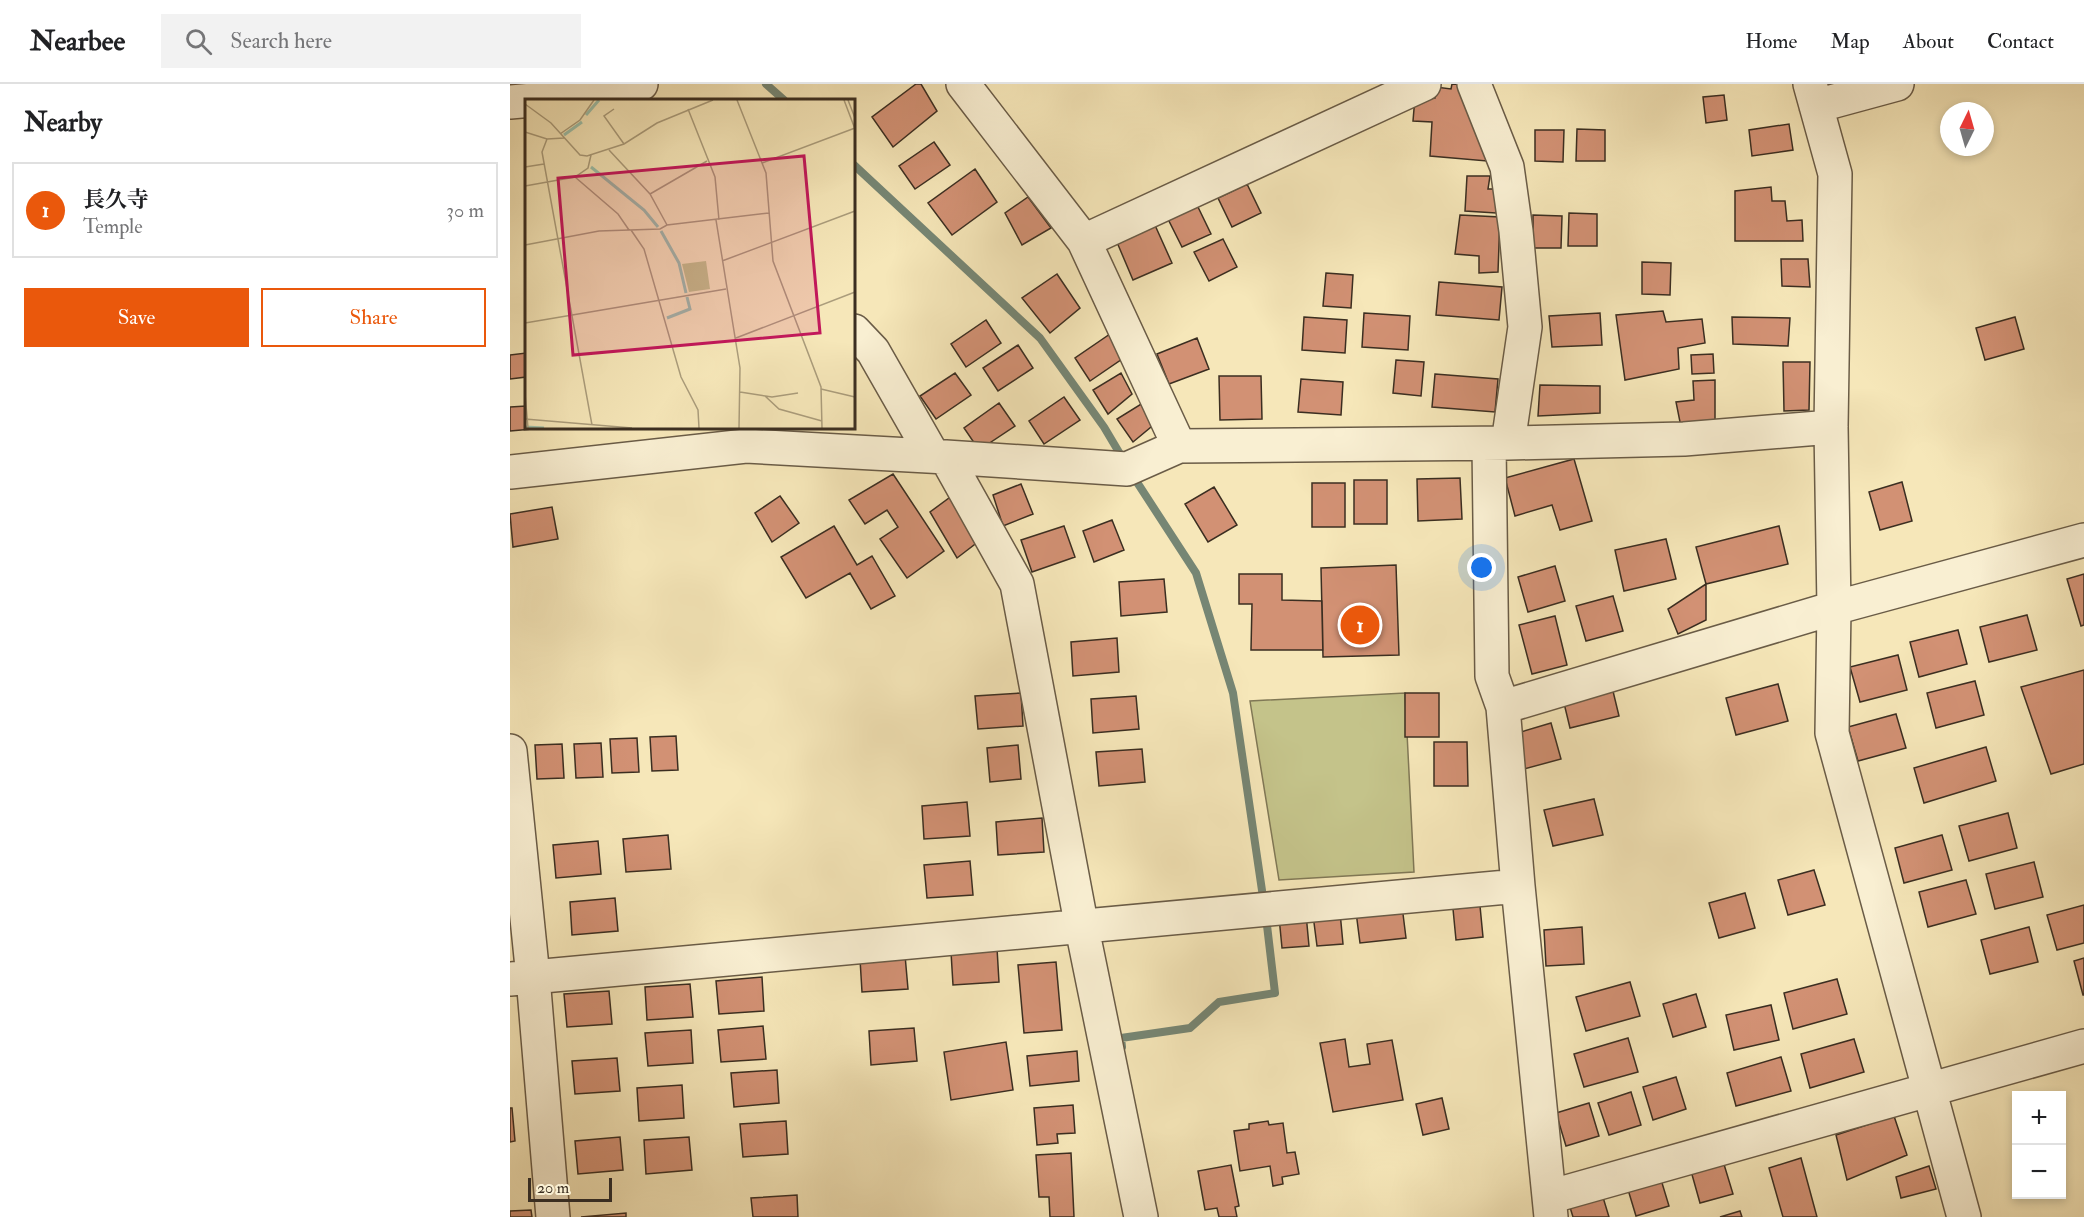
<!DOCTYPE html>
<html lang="en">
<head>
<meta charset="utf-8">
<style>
	:root { --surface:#fff; --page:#f2f2f2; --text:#202124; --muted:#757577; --line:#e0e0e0; --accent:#ea580c }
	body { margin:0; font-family:"IM FELL Double Pica","Noto Serif JP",serif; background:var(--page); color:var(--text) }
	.controls { position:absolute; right:18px; bottom:18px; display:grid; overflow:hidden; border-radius:0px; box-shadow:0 3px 9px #0003 }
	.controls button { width:54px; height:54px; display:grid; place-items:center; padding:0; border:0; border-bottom:2px solid var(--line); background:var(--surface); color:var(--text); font:30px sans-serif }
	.compass { position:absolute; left:1430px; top:18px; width:54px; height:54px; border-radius:50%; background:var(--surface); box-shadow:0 3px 9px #0003; rotate:5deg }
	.scale { position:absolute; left:18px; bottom:15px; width:84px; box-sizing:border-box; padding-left:6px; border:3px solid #3b2e21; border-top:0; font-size:16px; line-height:21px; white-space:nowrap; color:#3b2e21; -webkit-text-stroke:4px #f9efd2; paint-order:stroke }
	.you { position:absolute; left:972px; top:484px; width:21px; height:21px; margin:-15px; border:4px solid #fff; border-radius:50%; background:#1a73e8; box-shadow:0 0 0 9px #1a73e833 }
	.badge { display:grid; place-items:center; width:39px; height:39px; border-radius:50%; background:var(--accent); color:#fff; font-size:20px; font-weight:700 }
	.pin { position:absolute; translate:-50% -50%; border:3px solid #fff; box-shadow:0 2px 6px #0006 }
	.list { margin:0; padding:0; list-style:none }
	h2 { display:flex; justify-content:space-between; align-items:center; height:78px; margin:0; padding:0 24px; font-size:26px }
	h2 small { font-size:20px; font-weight:400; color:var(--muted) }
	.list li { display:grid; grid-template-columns:39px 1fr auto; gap:18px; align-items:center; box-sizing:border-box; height:96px; margin:0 12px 12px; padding:0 12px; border:2px solid var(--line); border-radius:0px }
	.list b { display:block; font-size:22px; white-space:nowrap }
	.list p { margin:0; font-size:20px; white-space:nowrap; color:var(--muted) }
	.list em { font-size:20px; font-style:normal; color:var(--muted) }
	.actions { display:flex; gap:12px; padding:18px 24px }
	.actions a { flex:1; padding:14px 0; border:2px solid var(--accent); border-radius:0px; text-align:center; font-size:21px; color:var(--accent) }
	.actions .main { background:var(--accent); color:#fff }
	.icon { flex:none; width:33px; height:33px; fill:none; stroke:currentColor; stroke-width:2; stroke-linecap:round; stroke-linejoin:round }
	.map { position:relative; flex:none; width:1574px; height:1133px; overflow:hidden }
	header { display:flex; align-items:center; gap:36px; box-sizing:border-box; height:84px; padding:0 30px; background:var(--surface); border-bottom:2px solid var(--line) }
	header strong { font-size:28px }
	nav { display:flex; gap:33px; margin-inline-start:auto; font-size:21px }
	.search { width:420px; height:54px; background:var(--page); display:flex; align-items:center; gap:15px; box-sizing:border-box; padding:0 21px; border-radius:0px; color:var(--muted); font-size:22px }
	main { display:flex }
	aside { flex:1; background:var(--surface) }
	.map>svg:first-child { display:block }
	.green { fill:#c4c38a; stroke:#807856; stroke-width:1.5 }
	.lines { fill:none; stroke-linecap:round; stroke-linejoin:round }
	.stream { stroke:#768674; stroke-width:8 }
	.building { fill:#d29174; stroke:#3b2e21; stroke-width:1.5 }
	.minor-casing { stroke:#6a5c47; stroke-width:36 }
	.minor { stroke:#f9efd2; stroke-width:33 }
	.inset-river { fill:none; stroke:#9dc1ab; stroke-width:3 }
	.inset-road { fill:none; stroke:#ab9d7c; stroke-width:1.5 }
	.view { fill:#c2185b; fill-opacity:0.15; stroke:#c2185b; stroke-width:3 }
	.inset-edge { fill:none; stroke:#3b2e21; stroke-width:3 }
</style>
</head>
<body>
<header>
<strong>Nearbee</strong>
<div class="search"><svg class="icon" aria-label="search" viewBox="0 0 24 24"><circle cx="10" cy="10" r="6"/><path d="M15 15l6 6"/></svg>Search here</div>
<nav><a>Home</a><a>Map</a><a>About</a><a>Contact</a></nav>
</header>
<main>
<aside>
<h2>Nearby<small></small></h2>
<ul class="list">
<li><span class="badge">1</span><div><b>長久寺</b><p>Temple</p></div><em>30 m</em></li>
</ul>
<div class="actions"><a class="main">Save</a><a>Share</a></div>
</aside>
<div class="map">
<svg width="1574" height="1133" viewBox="0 0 1574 1133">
	<rect width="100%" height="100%" fill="#f6e7b9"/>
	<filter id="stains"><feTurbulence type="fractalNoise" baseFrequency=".00333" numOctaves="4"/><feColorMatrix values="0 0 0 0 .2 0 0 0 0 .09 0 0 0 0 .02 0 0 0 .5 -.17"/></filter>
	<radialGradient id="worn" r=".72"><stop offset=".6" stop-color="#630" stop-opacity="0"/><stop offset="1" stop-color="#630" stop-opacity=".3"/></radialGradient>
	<path class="green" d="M895 609 904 788 769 796 740 617Z"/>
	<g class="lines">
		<path class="stream" d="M256 0 274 16
			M344 81 530 254 594 343 613 375
			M621 389 686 489 723 609 754 820
			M612 963 611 954 680 944 709 918 765 909 756 833"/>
	</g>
	<path class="building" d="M406 0H411L427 27 383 63 362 33Z
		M942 0 957 1 978 57 977 77 920 72 922 38 903 37 905 13 925 14 926 3 941 5Z
		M1214 11 1217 36 1196 39 1193 13Z
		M1279 40 1283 66 1242 72 1239 46Z
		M1067 45 1095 46V77H1066Z
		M1025 46H1054L1053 78 1025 77Z
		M424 58 440 81 405 105 389 82Z
		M465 85 487 118 442 151 418 119Z
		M957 92H980L978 105H988L986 129 955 127Z
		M737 100 751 129 722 143 708 114Z
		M1261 103 1262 117H1275L1277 137 1292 136 1293 157H1225V107Z
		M518 113 541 144 512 161 495 129Z
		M687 121 701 150 672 163 658 135Z
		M1059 129 1087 130V162H1058Z
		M950 131 990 133 988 188 969 189V172L945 170Z
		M1023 131 1052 132 1051 164H1023Z
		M644 139 662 179 623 196 606 156Z
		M713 155 727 183 699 197 684 168Z
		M1271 175H1298L1300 203 1272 202Z
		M1132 178 1161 179 1160 211 1132 210Z
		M816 189 843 191 841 224 813 222Z
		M547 190 570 224 540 249 512 214Z
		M929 198 992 203 989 236 926 231Z
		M1153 227 1156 238 1192 235 1195 259 1168 264 1169 285 1115 296 1106 231Z
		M854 229 900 232 898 266 852 263Z
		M1090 229 1092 261 1042 263 1039 232Z
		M794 233 837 236 835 269 792 266Z
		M1222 233 1280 234 1278 262 1223 260Z
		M1505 233 1514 265 1475 276 1466 244Z
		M476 236 491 259 456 283 441 260Z
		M600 250 615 273 580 297 565 274Z
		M687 254 699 285 659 300 647 270Z
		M508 261 523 284 488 307 473 284Z
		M16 269V293L0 295V271Z
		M1203 270 1204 289 1182 290 1181 271Z
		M886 276 914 278 911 312 883 309Z
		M1273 278H1300L1299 326 1274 327Z
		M445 289 461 311 426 335 410 312Z
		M611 289 622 310 598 330 583 306Z
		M925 290 988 295 985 328 922 323Z
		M709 292H751L752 335 710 336Z
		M791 295 833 298 831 331 788 328Z
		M1205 296V341L1171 343 1166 318 1184 316 1183 297Z
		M1030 301 1090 302V329L1028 332Z
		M554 313 570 336 534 360 519 337Z
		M636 317 647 338 623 358 607 335Z
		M489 319 505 342 469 366 454 344Z
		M16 322V344H34L0 347V323Z
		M1064 375 1082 437 1050 446 1042 421 1005 432 995 394Z
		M383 390 434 467 397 494 370 455 388 443 377 426 355 440 339 416Z
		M950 394 952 435 908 437 907 395Z
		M844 396H877V440H844Z
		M1392 398 1402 437 1370 446 1359 408Z
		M802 399H835V443H802Z
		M511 400 523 430 493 442 483 411Z
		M704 403 727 441 698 458 675 420Z
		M443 411 473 454 447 474 420 428Z
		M270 412 289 439 262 458 245 429Z
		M42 423 48 455 3 463 0 430Z
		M602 436 614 466 584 478 573 447Z
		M324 442 347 481 362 472 385 512 361 525 340 489 296 514 271 473Z
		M554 442 565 473 522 488 511 456Z
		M1269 442 1278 480 1196 500 1186 463Z
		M1156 455 1166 495 1114 507 1105 466Z
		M886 481 889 571 813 573 811 484Z
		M1045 482 1055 517 1018 528 1008 493Z
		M729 490H772V516L812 517 813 566H741L742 520H729Z
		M1574 490V541L1571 542 1557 495Z
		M654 495 657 528 611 532 609 498Z
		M1196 500V536L1168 550 1158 525Z
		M1103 512 1113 547 1076 557 1066 522Z
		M1517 531 1527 566 1479 578 1470 543Z
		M1045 532 1057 581 1022 590 1009 541Z
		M1448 546 1457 580 1409 593 1400 558Z
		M607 554 609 588 563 592 561 558Z
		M1388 571 1397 606 1350 618 1340 583Z
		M1574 586V680L1541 690 1511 603Z
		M1465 597 1474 631 1426 644 1417 609Z
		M1268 600 1278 637 1226 651 1216 614Z
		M1102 603 1109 632 1060 644 1053 615Z
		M511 609 513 642 468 645 465 612Z
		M895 609H929V653H895Z
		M626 612 629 645 583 649 581 615Z
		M1386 630 1396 664 1348 677 1338 643Z
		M1041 639 1051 675 1014 685 1004 650Z
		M166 652 168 686 142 687 140 653Z
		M127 654 129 688 102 689 100 655Z
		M924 658H957L958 702H924Z
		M91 659 93 693 66 694 64 660Z
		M52 660 54 694 27 695 25 661Z
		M508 661 511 695 480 698 477 664Z
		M1476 663 1486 697 1414 719 1404 684Z
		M632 665 635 698 589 702 586 668Z
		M1084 715 1093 751 1043 762 1034 726Z
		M457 718 460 752 414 755 412 722Z
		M1498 729 1507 764 1459 777 1449 742Z
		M532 734 534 768 488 771 486 738Z
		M158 751 161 785 116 788 113 755Z
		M1432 751 1442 786 1394 799 1385 764Z
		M88 757 91 790 46 794 43 761Z
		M460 777 463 811 417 814 414 781Z
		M1524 778 1533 813 1485 825 1476 790Z
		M1304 786 1315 821 1278 831 1268 796Z
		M1456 796 1466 830 1418 843 1409 808Z
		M1235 809 1245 844 1209 854 1199 819Z
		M105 814 108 847 62 851 60 818Z
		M1574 821V859L1547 866 1537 831Z
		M892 822 896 854 850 859 846 828Z
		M970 822 973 853 946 856 943 825Z
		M830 828 833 860 807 862 803 831Z
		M796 830 799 862 772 864 769 833Z
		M1072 843 1074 880 1036 882 1034 846Z
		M1519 843 1528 878 1480 890 1471 856Z
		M487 864 489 898 443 901 441 868Z
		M395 871 398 905 352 908 350 875Z
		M1574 874V911H1573L1564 877Z
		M546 878 552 946 514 949 508 881Z
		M252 893 254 927 209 930 206 897Z
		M1327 895 1337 930 1283 945 1274 909Z
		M1120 898 1130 932 1076 947 1066 913Z
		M180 900 183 933 137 936 135 903Z
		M99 907 102 940 57 943 54 910Z
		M1186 910 1196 943 1163 953 1153 920Z
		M1261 921 1269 956 1224 966 1216 931Z
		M253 942 256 975 211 978 208 946Z
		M404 944 407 977 361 981 359 947Z
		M181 946 183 979 138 982 135 949Z
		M1118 954 1128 988 1074 1003 1064 970Z
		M835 955 839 983 860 980 857 960 882 956 893 1016 823 1028 810 959Z
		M1344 955 1354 988 1300 1004 1291 970Z
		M496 958 503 1006 441 1016 434 968Z
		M567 967 569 997 520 1002 517 972Z
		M1271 973 1281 1007 1226 1022 1217 989Z
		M107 974 110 1007 65 1010 62 977Z
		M267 986 269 1019 224 1023 221 989Z
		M1166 993 1176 1025 1143 1036 1133 1003Z
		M172 1001 174 1034 129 1037 127 1004Z
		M1121 1008 1131 1041 1099 1051 1088 1019Z
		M932 1014 939 1045 913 1051 906 1020Z
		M1079 1019 1089 1052 1056 1062 1046 1029Z
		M563 1021 565 1049 547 1050 548 1059 527 1061 524 1024Z
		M0 1024H2L5 1057 0 1058Z
		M1384 1032 1397 1071 1337 1096 1326 1051Z
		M276 1037 278 1070 233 1073 230 1040Z
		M758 1037 759 1041 773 1039 777 1069 785 1068 789 1090 772 1093 773 1100 763 1102 760 1082 730 1087 724 1047 739 1045V1040Z
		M110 1053 113 1086 68 1090 65 1057Z
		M179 1053 182 1086 136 1090 134 1056Z
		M561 1069 564 1133H540L539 1113H529L526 1071Z
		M1291 1074 1307 1133H1273L1259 1084Z
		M1213 1077 1223 1110 1190 1119 1181 1087Z
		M721 1081 729 1122 725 1123 727 1133H709L707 1124 695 1126 688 1087Z
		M1419 1082 1426 1105 1391 1114 1386 1093Z
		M1149 1089 1159 1122 1126 1132 1116 1099Z
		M1092 1110 1099 1133H1063L1059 1120Z
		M287 1111 288 1133H243L241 1114Z
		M21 1126 22 1133H0V1127Z
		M1230 1127 1232 1133H1210Z
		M116 1129V1133H71Z"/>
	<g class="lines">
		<defs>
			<path id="minor" d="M453 0 574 157 669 362
				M964 0 997 83 1006 147 1015 243 998 359
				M1300 0 1325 90 1321 343 1324 524 1322 649 1454 1133
				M0 18 113 8 131 0
				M1306 22 1387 0
				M574 157 914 0
				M344 247 363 267 423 372
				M979 360 982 592 993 623 1008 802 1041 1133
				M436 373 507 500 572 844 631 1133
				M0 388 236 362 436 373 617 385 669 362 998 359 1174 355 1321 343
				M993 623 1324 524 1574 456
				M0 667 23 893 43 1133
				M0 895 1008 802
				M1039 1113 1574 962"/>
		</defs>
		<use href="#minor" class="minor-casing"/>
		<use href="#minor" class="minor"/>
	</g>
	<g transform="translate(15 15)">
		<rect width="330" height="330" fill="#f6e7b9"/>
		<path d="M181 162 185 190 164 193 157 165Z" fill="#c4c38a"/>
		<path class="inset-river" d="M61 16 74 1M39 36 57 23M66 68 119 111 133 128M136 132 154 164 161 194M142 219 165 210 162 198M0 328 19 329"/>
		<path class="inset-road" d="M212 1 241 74 248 162 296 288 297 329M319 1 330 30M323 1 330 19M0 5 26 24 55 56 62 57 99 45 132 24 188 1M89 10 79 17 99 45M163 10 190 78 194 121M0 33 22 40 39 39M35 35 55 21 69 1M22 40 17 53 67 326M84 51 125 95 142 126M237 64 330 29M0 68 19 65M50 78 93 115 104 131M0 87 50 78 63 69 66 56M125 95 182 62M191 121 215 269 214 329M106 131 119 150 156 278 173 311 174 329M0 146 74 132 135 130 142 126 244 114M197 162 330 112M0 224 201 190M211 239 330 193M296 290 330 298M215 293 247 298 273 294M0 295 3 329M240 297 254 310 297 322M0 320 107 329"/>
		<path class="view" d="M279 57 295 234 48 256 33 79Z"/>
		<rect width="330" height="330" class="inset-edge"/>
	</g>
	<rect width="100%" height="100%" filter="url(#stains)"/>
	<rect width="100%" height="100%" fill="url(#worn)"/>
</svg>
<div class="controls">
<button>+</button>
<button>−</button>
</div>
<svg class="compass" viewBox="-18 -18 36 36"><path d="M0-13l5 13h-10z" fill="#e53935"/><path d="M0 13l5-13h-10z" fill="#757577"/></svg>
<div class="scale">20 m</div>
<div class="you"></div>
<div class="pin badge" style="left:850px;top:541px">1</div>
</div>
</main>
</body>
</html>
